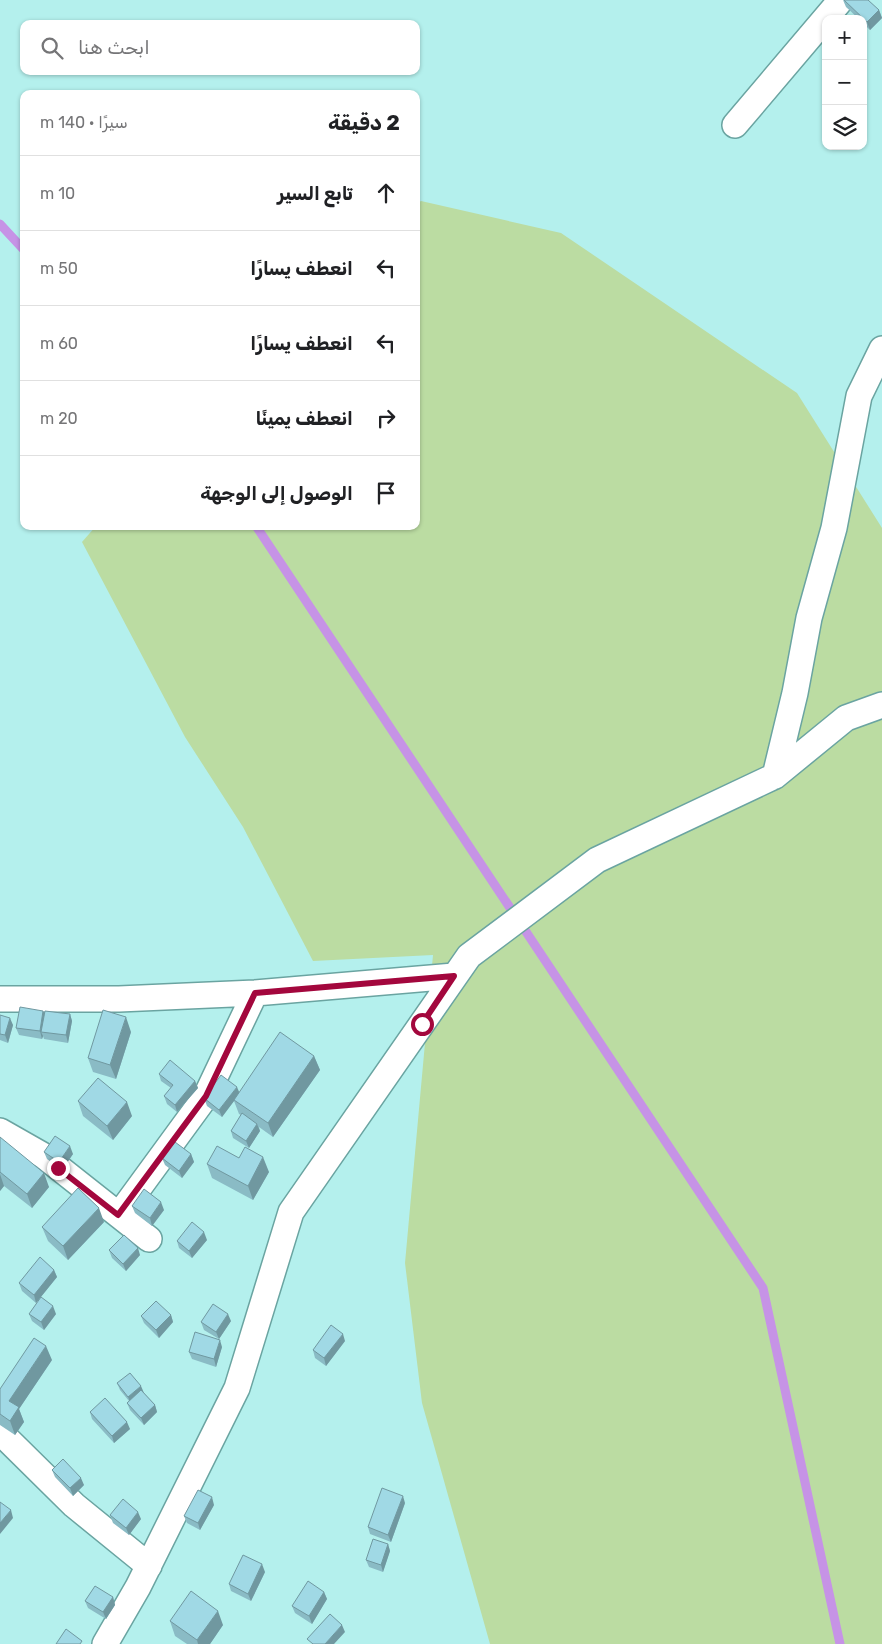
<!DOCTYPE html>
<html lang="ar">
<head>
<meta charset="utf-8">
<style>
	:root { --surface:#fff; --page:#f6f6f6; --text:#202124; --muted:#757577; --line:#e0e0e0 }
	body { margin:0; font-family:Rubik,Vazirmatn,sans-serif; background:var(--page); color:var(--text); direction:rtl }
	.controls { position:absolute; right:15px; top:15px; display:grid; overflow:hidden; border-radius:10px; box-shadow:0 1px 4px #0004 }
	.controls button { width:45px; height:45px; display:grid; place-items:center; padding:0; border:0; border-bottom:1px solid var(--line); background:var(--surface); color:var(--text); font:25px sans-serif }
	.stop { position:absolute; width:15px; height:15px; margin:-11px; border:4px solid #a3073d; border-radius:50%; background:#fff }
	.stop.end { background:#a3073d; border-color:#fff; box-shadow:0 1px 5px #0008 }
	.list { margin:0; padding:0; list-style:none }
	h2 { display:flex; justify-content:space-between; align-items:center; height:65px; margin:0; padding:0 20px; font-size:21px }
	h2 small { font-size:16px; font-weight:400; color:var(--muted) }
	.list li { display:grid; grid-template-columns:32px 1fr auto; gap:15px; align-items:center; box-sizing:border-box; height:75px; padding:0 20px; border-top:1px solid var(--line) }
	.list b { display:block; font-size:19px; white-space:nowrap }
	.list em { font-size:16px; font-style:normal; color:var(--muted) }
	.icon { flex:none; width:28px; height:28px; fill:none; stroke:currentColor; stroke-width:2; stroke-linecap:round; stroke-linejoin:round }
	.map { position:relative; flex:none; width:882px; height:1644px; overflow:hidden; direction:ltr }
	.search { position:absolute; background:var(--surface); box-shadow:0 1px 4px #0004; left:20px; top:20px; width:400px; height:55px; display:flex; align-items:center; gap:12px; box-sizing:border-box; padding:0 18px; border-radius:10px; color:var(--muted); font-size:19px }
	.panel { position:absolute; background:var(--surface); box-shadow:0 1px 4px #0004; left:20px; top:90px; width:400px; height:440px; border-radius:10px; direction:rtl }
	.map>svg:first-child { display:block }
	.green { fill:#bbdca2 }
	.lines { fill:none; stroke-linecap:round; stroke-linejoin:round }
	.stream { stroke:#c693e6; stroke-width:9 }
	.minor-casing { stroke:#6aa4a1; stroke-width:28 }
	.minor { stroke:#fff; stroke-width:25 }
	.wall { fill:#8abbc5 }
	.shaded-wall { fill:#7098a0 }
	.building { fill:#a0d9e5; stroke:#7098a0 }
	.route { stroke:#a3073d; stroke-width:6 }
</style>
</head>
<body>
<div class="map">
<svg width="882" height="1644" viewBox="0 0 882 1644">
	<rect width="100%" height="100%" fill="#b4f0ed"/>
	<path class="green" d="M421 201 561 233 797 393 882 528V1644H490L422 1403 405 1263 433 955 313 961 243 827 185 737 82 542 96 526H416V204Z"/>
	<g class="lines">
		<path class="stream" d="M0 224 24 250
			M256 526 763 1288 840 1644"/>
		<defs>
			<path id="minor" d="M735 125 841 0
				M775 776 795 693 809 618 834 528 859 396 882 349
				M0 999H119L255 993 454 976
				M0 1131 44 1156 149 1239
				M119 1215 206 1096 255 993
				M0 1432 74 1505 149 1566
				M105 1644 138 1587 237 1388 291 1212 469 956 597 860 775 776 846 718 882 705"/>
		</defs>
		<use href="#minor" class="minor-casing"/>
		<use href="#minor" class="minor"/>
	</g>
	<path class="wall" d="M843 0 879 10 882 18 870 30 863 23V19H859L846 7Z
		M43 1011 44 1015 70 1014 72 1021 68 1043 44 1039 43 1036 42 1039 19 1035 16 1028Z
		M0 1015 13 1025 8 1043 0 1040Z
		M131 1032 116 1079 93 1072 88 1058Z
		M314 1056 320 1070 273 1137 259 1127 260 1131 249 1148 233 1138 231 1131 241 1115 239 1114 234 1101 222 1117 207 1106 204 1098 239 1092Z
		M159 1074 195 1081 198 1088 177 1112 167 1104 164 1096 171 1088 161 1081Z
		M78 1101 132 1116 113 1140 83 1116Z
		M0 1137 49 1187 32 1208 4 1186 0 1191Z
		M44 1152 73 1154 62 1170 47 1159Z
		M191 1154 194 1162 182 1178 165 1165 162 1158Z
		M239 1158 269 1172 253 1200 212 1178 207 1164Z
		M132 1206 164 1210 152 1226 135 1213Z
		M104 1222 68 1260 48 1241 42 1227Z
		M207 1240 192 1258 179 1248 177 1241Z
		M109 1250 140 1255 126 1271 112 1258Z
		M54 1270 57 1277 36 1303 22 1291 19 1283Z
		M29 1314H56L44 1330 32 1321Z
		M171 1315 173 1322 159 1338 144 1323 141 1316Z
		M231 1321 219 1339 204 1330 201 1322Z
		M345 1341 326 1366 315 1358 313 1350Z
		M222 1347 216 1367 192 1359 189 1352Z
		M52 1360 19 1409 24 1422 15 1435 0 1425V1389Z
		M117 1383 144 1393 155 1405 157 1412 144 1425 130 1410 127 1403 129 1401 120 1390Z
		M90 1412 130 1429 114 1443 92 1419Z
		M52 1470 84 1485 73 1496 55 1477Z
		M405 1503 391 1542 370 1534 368 1527Z
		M214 1505 200 1530 187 1523 184 1516Z
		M110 1515 141 1519 129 1535 113 1523Z
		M388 1544 390 1551 383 1572 369 1567 366 1560Z
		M265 1572 251 1601 231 1591 229 1584Z
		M324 1592 327 1599 312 1624 295 1613 292 1606Z
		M113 1597 115 1605 106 1619 88 1608 85 1601Z
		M170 1621 223 1625 210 1644H187L175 1636Z"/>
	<path class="shaded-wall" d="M879 10 882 18 870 30 867 22Z
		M43 1011 46 1018 41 1032 43 1036 42 1039 40 1031Z
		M70 1014 72 1021 68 1043 66 1035Z
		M126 1017 131 1032 116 1079 110 1065Z
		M10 1018 13 1025 8 1043 5 1035Z
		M314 1056 320 1070 273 1137 268 1123Z
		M195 1081 198 1088 177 1112 175 1105Z
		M237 1087 240 1094 234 1100V1101L222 1117 219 1110Z
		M127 1102 132 1116 113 1140 107 1126Z
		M257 1124 260 1131 249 1148 246 1141Z
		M70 1146 73 1154 62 1170 59 1162Z
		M191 1154 194 1162 182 1178 179 1171Z
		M263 1157 269 1172 253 1200 248 1186Z
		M44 1173 49 1187 32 1208 27 1194Z
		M0 1174 4 1186 0 1191Z
		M161 1202 164 1210 152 1226 150 1218Z
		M99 1208 104 1222 68 1260 63 1246Z
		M204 1232 207 1240 192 1258 189 1251Z
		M138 1248 140 1255 126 1271 123 1264Z
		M54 1270 57 1277 36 1303 34 1295Z
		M53 1306 56 1314 44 1330 41 1322Z
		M228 1314 231 1321 219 1339 216 1332Z
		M171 1315 173 1322 159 1338 156 1330Z
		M343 1334 345 1341 326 1366 324 1358Z
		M220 1340 222 1347 216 1367 214 1359Z
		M46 1346 52 1360 19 1409 24 1422 15 1435 10 1421 9 1401Z
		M141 1386 144 1393 131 1404 128 1397Z
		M155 1405 157 1412 144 1425 141 1418Z
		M127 1422 130 1429 114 1443 112 1436Z
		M81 1478 84 1485 73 1496 70 1488Z
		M403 1496 405 1503 391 1542 388 1535Z
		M212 1497 214 1505 200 1530 198 1523Z
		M11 1510 13 1518 0 1534V1523Z
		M138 1512 141 1519 129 1535 126 1528Z
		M388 1544 390 1551 383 1572 381 1565Z
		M262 1564 265 1572 251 1601 248 1594Z
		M324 1592 327 1599 312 1624 309 1616Z
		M113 1597 115 1605 106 1619 103 1612Z
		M218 1611 223 1625 210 1644H198L197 1640Z
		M342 1625 345 1632 334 1644H325Z"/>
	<path class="building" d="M844 0H868L879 10 867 22Z
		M20 1007 43 1011 40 1031 16 1028Z
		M103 1010 126 1017 110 1065 88 1058Z
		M45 1011 70 1014 66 1035 41 1032Z
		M0 1015 10 1018 5 1035 0 1034Z
		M280 1032 314 1056 268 1123 234 1100Z
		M170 1060 195 1081 175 1105 164 1096 173 1085 159 1074Z
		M221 1075 237 1087 219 1110 204 1098Z
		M98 1078 127 1102 107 1126 78 1101Z
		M242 1113 257 1124 246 1141 231 1131Z
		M55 1136 70 1146 59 1162 44 1152Z
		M0 1137 44 1173 27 1194 0 1172Z
		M175 1142 191 1154 179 1171 162 1158Z
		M217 1146 239 1158 245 1147 263 1157 248 1186 207 1164Z
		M78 1188 99 1208 63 1246 42 1227Z
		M144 1189 161 1202 150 1218 132 1206Z
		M192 1222 204 1232 189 1251 177 1241Z
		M124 1235 138 1248 123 1264 109 1250Z
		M40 1257 54 1270 34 1295 19 1283Z
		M41 1297 53 1306 41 1322 29 1314Z
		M156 1301 171 1315 156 1330 141 1316Z
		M213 1304 228 1314 216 1332 201 1322Z
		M331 1325 343 1334 324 1358 313 1350Z
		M195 1332 220 1340 214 1359 189 1352Z
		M34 1338 46 1346 9 1401 19 1407 10 1421 0 1414V1389Z
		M130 1373 141 1386 128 1397 117 1383Z
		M141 1390 155 1405 141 1418 127 1403Z
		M105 1398 127 1422 112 1436 90 1412Z
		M63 1459 81 1478 70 1488 52 1470Z
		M382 1488 403 1496 388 1535 368 1527Z
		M198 1490 212 1497 198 1523 184 1516Z
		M123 1499 138 1512 126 1528 110 1515Z
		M0 1502 11 1510 0 1523Z
		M373 1539 388 1544 381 1565 366 1560Z
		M243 1555 262 1564 248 1594 229 1584Z
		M308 1581 324 1592 309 1616 292 1606Z
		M95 1586 113 1597 103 1612 85 1601Z
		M191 1591 218 1611 197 1640 170 1621Z
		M330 1614 342 1625 325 1644H313L307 1639Z
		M66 1629 82 1641 80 1644H56Z"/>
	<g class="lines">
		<path class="route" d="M58 1168 118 1215 206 1096 255 993 454 976 422 1024"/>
	</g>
</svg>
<div class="controls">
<button>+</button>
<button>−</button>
<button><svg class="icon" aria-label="layers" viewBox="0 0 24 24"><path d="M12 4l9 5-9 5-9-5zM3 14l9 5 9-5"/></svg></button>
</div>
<div class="stop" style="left:422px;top:1024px"></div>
<div class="stop end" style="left:58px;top:1168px"></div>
<div class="search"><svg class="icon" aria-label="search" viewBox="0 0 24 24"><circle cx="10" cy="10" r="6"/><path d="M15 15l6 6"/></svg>ابحث هنا</div>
<section class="panel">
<h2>2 دقيقة<small>سيرًا · 140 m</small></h2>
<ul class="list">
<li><svg class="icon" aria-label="ahead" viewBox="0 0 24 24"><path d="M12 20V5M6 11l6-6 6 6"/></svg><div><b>تابع السير</b></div><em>10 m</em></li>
<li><svg class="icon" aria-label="left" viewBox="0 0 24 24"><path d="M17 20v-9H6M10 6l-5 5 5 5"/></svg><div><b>انعطف يسارًا</b></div><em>50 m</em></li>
<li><svg class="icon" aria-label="left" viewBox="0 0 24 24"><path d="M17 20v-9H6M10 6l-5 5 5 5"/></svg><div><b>انعطف يسارًا</b></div><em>60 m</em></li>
<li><svg class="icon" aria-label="right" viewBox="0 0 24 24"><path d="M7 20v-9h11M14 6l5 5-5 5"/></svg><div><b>انعطف يمينًا</b></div><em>20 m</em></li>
<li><svg class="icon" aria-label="arrive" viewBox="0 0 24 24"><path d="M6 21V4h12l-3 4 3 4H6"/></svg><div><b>الوصول إلى الوجهة</b></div></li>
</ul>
</section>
</div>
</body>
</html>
